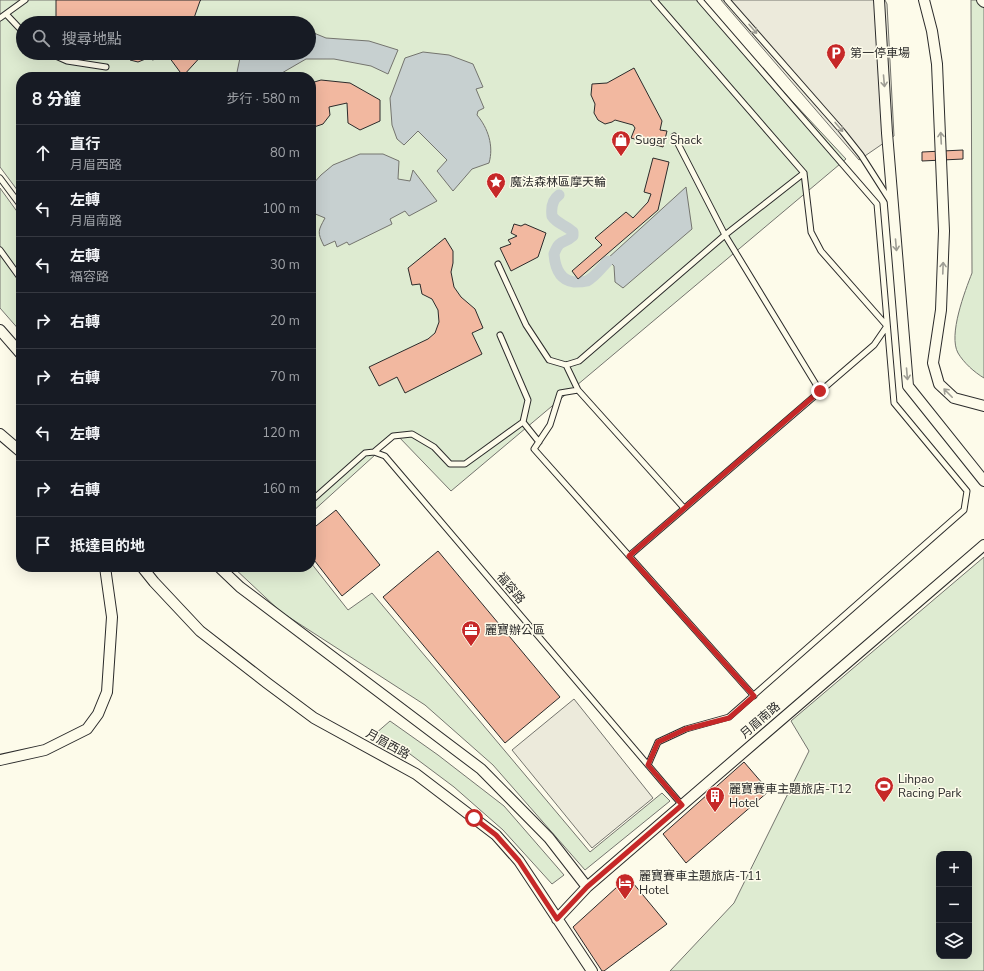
<!DOCTYPE html>
<html lang="zh-TW">
<head>
<meta charset="utf-8">
<style>
	:root { --surface:#171b24; --page:#242831; --text:#f1f3f6; --muted:#9ea1a6; --line:#363941 }
	body { margin:0; font-family:"Nunito Sans","Noto Sans TC",sans-serif; background:var(--page); color:var(--text) }
	.controls { position:absolute; right:12px; bottom:12px; display:grid; overflow:hidden; border-radius:8px; box-shadow:0 4px 16px #0002 }
	.controls button { width:36px; height:36px; display:grid; place-items:center; padding:0; border:0; border-bottom:1px solid var(--line); background:var(--surface); color:var(--text); font:20px sans-serif }
	.stop { position:absolute; width:12px; height:12px; margin:-9px; border:3px solid #c62828; border-radius:50%; background:#fff }
	.stop.end { background:#c62828; border-color:#fff; box-shadow:0 1px 4px #0008 }
	.list { margin:0; padding:0; list-style:none }
	h2 { display:flex; justify-content:space-between; align-items:center; height:52px; margin:0; padding:0 16px; font-size:17px }
	h2 small { font-size:13px; font-weight:400; color:var(--muted) }
	.list li { display:grid; grid-template-columns:26px 1fr auto; gap:12px; align-items:center; box-sizing:border-box; height:56px; padding:0 16px; border-top:1px solid var(--line) }
	.list b { display:block; font-size:15px; white-space:nowrap }
	.list p { margin:0; font-size:13px; white-space:nowrap; color:var(--muted) }
	.list em { font-size:13px; font-style:normal; color:var(--muted) }
	.icon { flex:none; width:22px; height:22px; fill:none; stroke:currentColor; stroke-width:2; stroke-linecap:round; stroke-linejoin:round }
	.map { position:relative; flex:none; width:984px; height:971px; overflow:hidden }
	.search { position:absolute; background:var(--surface); box-shadow:0 4px 16px #0002; left:16px; top:16px; width:300px; height:44px; display:flex; align-items:center; gap:10px; box-sizing:border-box; padding:0 14px; border-radius:22px; color:var(--muted); font-size:15px }
	.panel { position:absolute; background:var(--surface); box-shadow:0 4px 16px #0002; left:16px; top:72px; width:300px; height:500px; border-radius:16px }
	.map>svg:first-child { display:block }
	.green { fill:#deebd1; stroke:#74746e; fill-rule:evenodd }
	.parking { fill:#eceadb; stroke:#74746e }
	.water { fill:#c7d0d0; stroke:#74746e }
	.lines { fill:none; stroke-linecap:round; stroke-linejoin:round }
	.canal { stroke:#c7d0d0; stroke-width:11 }
	.building { fill:#f2b8a0; stroke:#2b2b2b }
	.service-casing { stroke:#2b2b2b; stroke-width:7 }
	.minor-casing { stroke:#2b2b2b; stroke-width:12 }
	.service { stroke:#fdfbea; stroke-width:5 }
	.minor { stroke:#fdfbea; stroke-width:10 }
	.oneway { stroke:#9e9d94 }
	.route { stroke:#c62828; stroke-width:5 }
	.labels { text-anchor:middle; stroke-width:3; stroke-linejoin:round; paint-order:stroke }
	.poi-label { font-size:12px; fill:#2b2b2b; stroke:#fdfbea; text-anchor:start }
	.street-label { font-size:12px; fill:#2b2b2b; stroke:#fdfbea }
</style>
</head>
<body>
<div class="map">
<svg width="984" height="971" viewBox="0 0 984 971">
	<rect width="100%" height="100%" fill="#fdfbea"/>
	<path class="green" d="M0 0H698L846 159 451 491 397 435 311 513V77H21V195L0 167ZM23 23H309V53H23Z
		M971 0H977L984 8V378C974 372 964 363 958 353 948 335 965 291 972 273Z
		M0 188 21 217V332L0 308Z
		M984 557V971H670L734 903 809 751 791 721ZM939 854H969V956H939Z
		M311 563 348 610 372 593 590 852 662 793 670 801 585 870 493 765 425 705 281 612 233 567H311Z
		M390 721 438 755 504 806 564 875 552 884 503 830 454 787 410 754 375 734Z"/>
	<path class="parking" d="M721 0H885L887 4 894 136 859 160Z
		M574 699 653 798 592 848 512 750Z"/>
	<path class="water" d="M309 31 326 38 369 41 398 50 388 74 371 66 334 59H306L275 77H236L241 53H309Z
		M423 52 449 55 473 64 483 87 476 89 484 108 478 111 477 115C488 128 494 146 489 163L472 169 453 191 437 171 447 160 418 131 404 145 397 139 392 125 390 98 405 58Z
		M360 154H383L399 161 398 179 410 181 413 170 437 201 409 216 405 211 390 219 392 224 349 245 347 242 337 247 335 241 324 246C317 232 318 231 325 218L313 213H311V186L321 175 333 165Z
		M686 187 692 229 623 288 615 282 614 266 607 259Z"/>
	<g class="lines">
		<path class="canal" d="M559 195C552 200 551 208 552 216 557 224 566 225 573 232V236C563 245 560 238 554 254 555 267 559 280 574 282 579 282 583 282 587 281 595 277 602 267 608 261"/>
	</g>
	<path class="building" d="M56 0H201L200 1 194 18 190 23H53L56 19Z
		M127 53H164L153 60 148 58 138 62 130 60Z
		M166 53H204L183 76Z
		M634 68 662 121 660 130 667 131 663 147 631 138 635 128 633 125 615 120 612 122 605 124 598 120 594 113 595 104 591 95 592 84 607 83Z
		M321 80 350 83 380 100V121L360 130 348 123 347 103 329 107 330 115 323 124 311 128V83Z
		M963 150V159L922 161V152Z
		M653 158 669 162 658 210 578 279 572 271 602 245 595 238 626 212 633 218 648 202 651 194 644 192Z
		M514 224 521 226 525 224 546 233 538 257 511 271 500 248 511 244 508 240 517 236 511 233Z
		M445 238 453 251V263L451 272 454 287 461 297 475 309 483 328 472 333 482 354 405 393 397 377 379 386 369 367 428 339 435 333 439 322 438 310 432 299 422 294 420 284 412 285 408 268Z
		M336 510 380 565 342 596 311 556V530Z
		M438 551 560 697 505 743 383 597Z
		M744 762 769 791 686 863 663 834Z
		M628 877 667 924 604 971H602L573 927Z"/>
	<g class="lines">
		<defs>
			<path id="service" d="M727 0 842 131 861 155 891 202
				M6 14 23 32
				M0 18 25 0
				M49 53 67 61 106 67
				M674 136 725 235 820 391
				M0 178 21 206
				M0 250 21 279
				M498 264 526 325 549 360 566 365 579 361 725 235 804 173
				M566 365 578 390 560 393 550 425 534 449 754 696
				M578 390 684 508
				M523 422 539 442
				M374 452 393 436 412 434 434 447 450 464H465L523 422 528 400 500 335
				M311 501 365 453 374 452 385 456 682 805
				M629 556 874 345 887 326 821 251 811 232 804 173 654 0
				M648 765 658 742 686 729 729 717 964 510 967 491 894 403 877 204 700 0"/>
			<path id="minor" d="M879 0 887 133 908 386 984 481
				M924 0 932 31 937 64 944 231 941 310 933 363 939 384 954 398 984 406
				M982 0 984 2
				M0 330 21 354
				M0 434 21 452
				M142 567 154 582 200 631 267 683 314 718 416 774 496 835 519 861 592 971
				M219 567 240 587 481 769 549 838 587 887
				M0 760 45 750 87 729 98 714 107 692 112 617 105 567
				M557 919 587 887 984 545"/>
		</defs>
		<use href="#service" class="service-casing"/>
		<use href="#minor" class="minor-casing"/>
		<use href="#service" class="service"/>
		<use href="#minor" class="minor"/>
	</g>
	<defs><path id="oneway-shaft" d="M-6 0H5M1.5-3L5.5 0L1.5 3" fill="none" stroke-width="1.6" stroke-linecap="round" stroke-linejoin="round"/></defs>
	<g class="oneway">
		<use href="#oneway-shaft" transform="translate(753 29) rotate(49)"/>
		<use href="#oneway-shaft" transform="translate(884 81) rotate(85)"/>
		<use href="#oneway-shaft" transform="translate(839 127) rotate(50)"/>
		<use href="#oneway-shaft" transform="translate(941 138) rotate(-93)"/>
		<use href="#oneway-shaft" transform="translate(896 245) rotate(85)"/>
		<use href="#oneway-shaft" transform="translate(943 268) rotate(-88)"/>
		<use href="#oneway-shaft" transform="translate(907 374) rotate(85)"/>
		<use href="#oneway-shaft" transform="translate(948 393) rotate(-135)"/>
	</g>
	<g class="lines">
		<path class="route" d="M474 818 496 835 519 861 557 919 587 887 682 805 648 765 658 742 686 729 729 718 754 696 629 556 820 391"/>
	</g>
	<defs>
		<symbol id="parking-pin" viewBox="-11 -11 22 30"><path d="M0 17L-7.5 6A9.5 9.5 0 1 1 7.5 6Z" fill="#c62828" stroke="#fdfbea"/><path d="M-3.5-5.5H1a3.5 3.5 0 0 1 0 7H-1V5.5H-3.5ZM-1-3.4V-.6H.8a1.4 1.4 0 0 0 0-2.8Z" fill="#fff"/></symbol>
		<symbol id="shop-pin" viewBox="-11 -11 22 30"><path d="M0 17L-7.5 6A9.5 9.5 0 1 1 7.5 6Z" fill="#c62828" stroke="#fdfbea"/><path d="M-5-2.5h2.3a2.7 3.5 0 0 1 5.4 0H5L5.5 6h-11ZM-1.5-2.5h3a1.5 2.3 0 0 0-3 0Z" fill="#fff"/></symbol>
		<symbol id="sight-pin" viewBox="-11 -11 22 30"><path d="M0 17L-7.5 6A9.5 9.5 0 1 1 7.5 6Z" fill="#c62828" stroke="#fdfbea"/><path d="M0-6L1.8-2.2L6-1.7L2.9 1.2L3.7 5.4L0 3.3L-3.7 5.4L-2.9 1.2L-6-1.7L-1.8-2.2Z" fill="#fff"/></symbol>
		<symbol id="office-pin" viewBox="-11 -11 22 30"><path d="M0 17L-7.5 6A9.5 9.5 0 1 1 7.5 6Z" fill="#c62828" stroke="#fdfbea"/><path d="M-6-3h4V-5.5h4V-3h4V5H-6ZM-1-4.5V-3h2v-1.5ZM-6 0V1H6V0Z" fill="#fff"/></symbol>
		<symbol id="stadium-pin" viewBox="-11 -11 22 30"><path d="M0 17L-7.5 6A9.5 9.5 0 1 1 7.5 6Z" fill="#c62828" stroke="#fdfbea"/><path d="M0-5a6.5 5 0 1 0 0 10a6.5 5 0 1 0 0-10ZM-3.5-1.8h7v3.6h-7Z" fill="#fff"/></symbol>
		<symbol id="building-pin" viewBox="-11 -11 22 30"><path d="M0 17L-7.5 6A9.5 9.5 0 1 1 7.5 6Z" fill="#c62828" stroke="#fdfbea"/><path d="M-4-6H4V6H1V3H-1V6H-4ZM-2.5-4.3h1.7v1.8h-1.7ZM.8-4.3h1.7v1.8H.8ZM-2.5-1h1.7V.8h-1.7ZM.8-1h1.7V.8H.8Z" fill="#fff"/></symbol>
		<symbol id="hotel-pin" viewBox="-11 -11 22 30"><path d="M0 17L-7.5 6A9.5 9.5 0 1 1 7.5 6Z" fill="#c62828" stroke="#fdfbea"/><path d="M-6-4.5h1.5V1H6V5H4.5V3h-9V5H-6ZM-4 0a1.8 1.8 0 1 1 3.6 0ZM.5 0V-2.5h3Q6-2.5 6 0Z" fill="#fff"/></symbol>
	</defs>
	<g fill-rule="evenodd">
		<use href="#parking-pin" x="825" y="42" width="22" height="30"/>
		<use href="#shop-pin" x="610" y="129" width="22" height="30"/>
		<use href="#sight-pin" x="485" y="171" width="22" height="30"/>
		<use href="#office-pin" x="460" y="619" width="22" height="30"/>
		<use href="#stadium-pin" x="873" y="775" width="22" height="30"/>
		<use href="#building-pin" x="704" y="785" width="22" height="30"/>
		<use href="#hotel-pin" x="614" y="872" width="22" height="30"/>
	</g>
	<g class="labels">
		<g class="poi-label">
			<text x="850" y="57">第一停車場</text>
			<text x="635" y="144">Sugar Shack</text>
			<text x="510" y="186">魔法森林區摩天輪</text>
			<text x="485" y="634">麗寶辦公區</text>
			<text x="898" y="783">Lihpao<tspan x="898" dy="14">Racing Park</tspan></text>
			<text x="729" y="793">麗寶賽車主題旅店-T12<tspan x="729" dy="14">Hotel</tspan></text>
			<text x="639" y="880">麗寶賽車主題旅店-T11<tspan x="639" dy="14">Hotel</tspan></text>
		</g>
		<g class="street-label">
			<text transform="translate(511 588) rotate(50)" y="4">福容路</text>
			<text transform="translate(760 720) rotate(-41)" y="4">月眉南路</text>
			<text transform="translate(388 744) rotate(29)" y="4">月眉西路</text>
		</g>
	</g>
</svg>
<div class="controls">
<button>+</button>
<button>−</button>
<button><svg class="icon" aria-label="layers" viewBox="0 0 24 24"><path d="M12 4l9 5-9 5-9-5zM3 14l9 5 9-5"/></svg></button>
</div>
<div class="stop" style="left:474px;top:818px"></div>
<div class="stop end" style="left:820px;top:391px"></div>
<div class="search"><svg class="icon" aria-label="search" viewBox="0 0 24 24"><circle cx="10" cy="10" r="6"/><path d="M15 15l6 6"/></svg>搜尋地點</div>
<section class="panel">
<h2>8 分鐘<small>步行 · 580 m</small></h2>
<ul class="list">
<li><svg class="icon" aria-label="ahead" viewBox="0 0 24 24"><path d="M12 20V5M6 11l6-6 6 6"/></svg><div><b>直行</b><p>月眉西路</p></div><em>80 m</em></li>
<li><svg class="icon" aria-label="left" viewBox="0 0 24 24"><path d="M17 20v-9H6M10 6l-5 5 5 5"/></svg><div><b>左轉</b><p>月眉南路</p></div><em>100 m</em></li>
<li><svg class="icon" aria-label="left" viewBox="0 0 24 24"><path d="M17 20v-9H6M10 6l-5 5 5 5"/></svg><div><b>左轉</b><p>福容路</p></div><em>30 m</em></li>
<li><svg class="icon" aria-label="right" viewBox="0 0 24 24"><path d="M7 20v-9h11M14 6l5 5-5 5"/></svg><div><b>右轉</b></div><em>20 m</em></li>
<li><svg class="icon" aria-label="right" viewBox="0 0 24 24"><path d="M7 20v-9h11M14 6l5 5-5 5"/></svg><div><b>右轉</b></div><em>70 m</em></li>
<li><svg class="icon" aria-label="left" viewBox="0 0 24 24"><path d="M17 20v-9H6M10 6l-5 5 5 5"/></svg><div><b>左轉</b></div><em>120 m</em></li>
<li><svg class="icon" aria-label="right" viewBox="0 0 24 24"><path d="M7 20v-9h11M14 6l5 5-5 5"/></svg><div><b>右轉</b></div><em>160 m</em></li>
<li><svg class="icon" aria-label="arrive" viewBox="0 0 24 24"><path d="M6 21V4h12l-3 4 3 4H6"/></svg><div><b>抵達目的地</b></div></li>
</ul>
</section>
</div>
</body>
</html>
